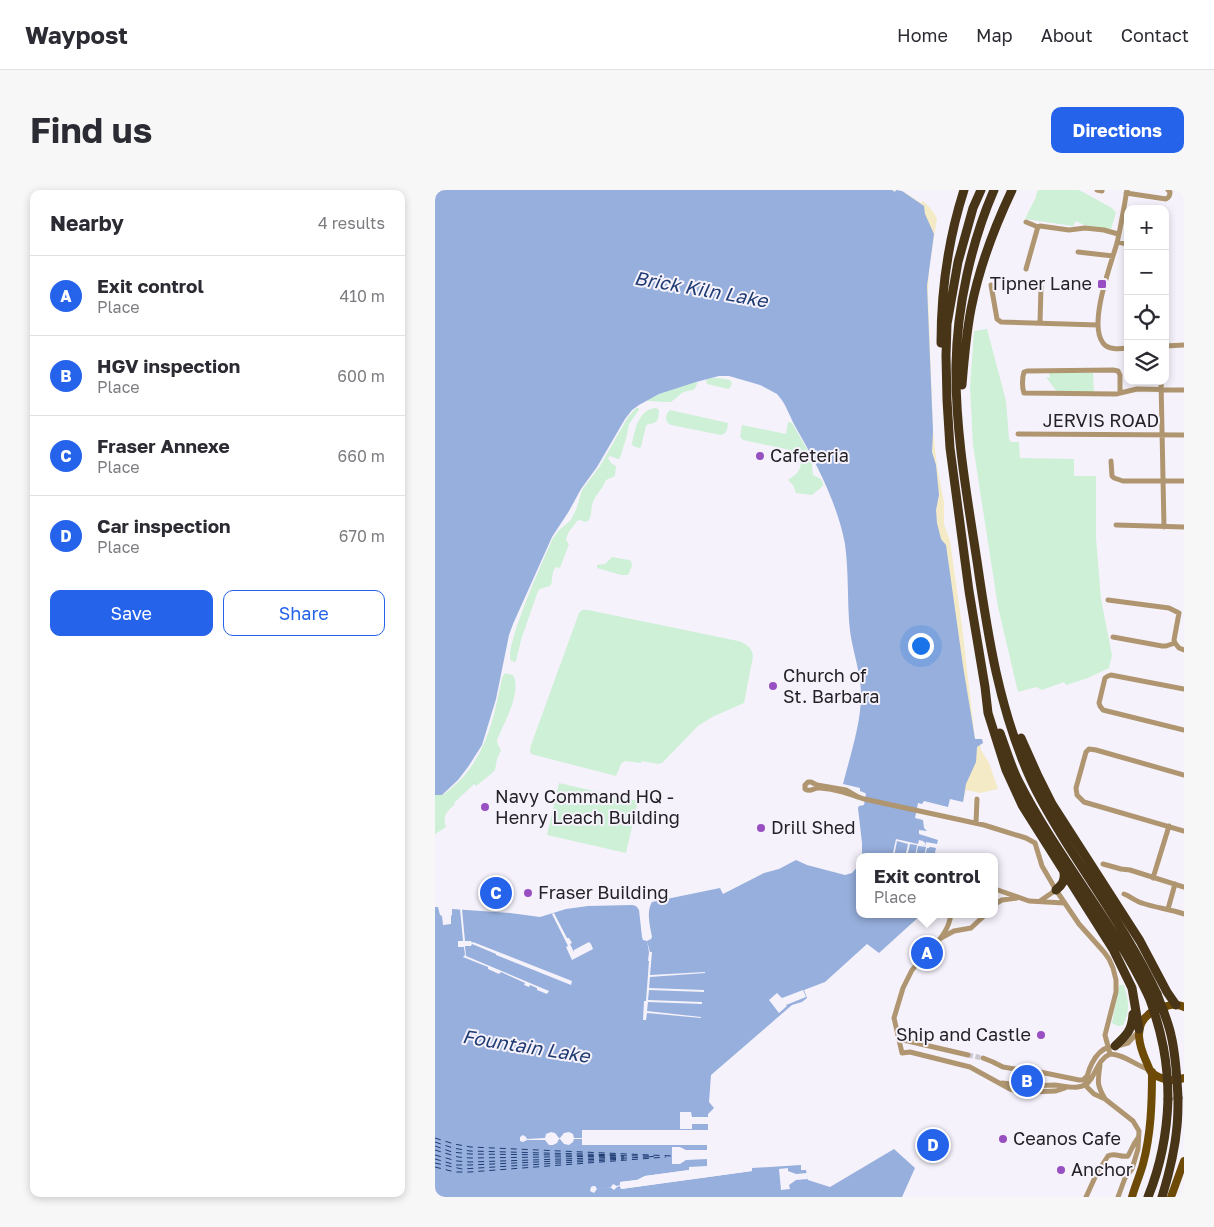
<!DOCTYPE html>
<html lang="en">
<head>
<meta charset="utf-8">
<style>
	:root { --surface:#fff; --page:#f7f7f7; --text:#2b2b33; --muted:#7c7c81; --line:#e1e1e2; --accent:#2563eb }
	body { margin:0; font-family:"Golos Text",sans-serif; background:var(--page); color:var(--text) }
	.controls { position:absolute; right:15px; top:15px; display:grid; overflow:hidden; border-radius:10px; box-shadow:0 2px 8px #0003 }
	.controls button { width:45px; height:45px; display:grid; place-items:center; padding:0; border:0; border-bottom:1px solid var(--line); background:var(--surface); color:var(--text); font:25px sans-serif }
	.you { position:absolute; left:485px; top:455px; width:18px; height:18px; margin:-12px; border:4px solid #fff; border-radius:50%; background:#1a73e8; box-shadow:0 0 0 8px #1a73e833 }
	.badge { display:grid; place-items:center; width:32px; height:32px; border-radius:50%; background:var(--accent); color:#fff; font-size:16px; font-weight:700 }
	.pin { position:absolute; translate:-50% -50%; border:2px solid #fff; box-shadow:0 1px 5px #0006 }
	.popup { position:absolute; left:421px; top:663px; width:142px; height:65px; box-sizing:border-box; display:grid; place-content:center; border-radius:10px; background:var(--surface); filter:drop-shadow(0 1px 4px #0005); font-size:16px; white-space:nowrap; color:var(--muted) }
	.popup b { font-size:19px; color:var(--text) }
	.popup::after { content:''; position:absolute; left:50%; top:100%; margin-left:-10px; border:10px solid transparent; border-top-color:var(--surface) }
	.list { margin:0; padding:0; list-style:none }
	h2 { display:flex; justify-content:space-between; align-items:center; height:65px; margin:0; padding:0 20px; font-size:21px }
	h2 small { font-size:16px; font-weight:400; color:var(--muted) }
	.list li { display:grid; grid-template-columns:32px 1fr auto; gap:15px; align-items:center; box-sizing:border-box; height:80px; padding:0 20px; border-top:1px solid var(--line) }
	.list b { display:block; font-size:19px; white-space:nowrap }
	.list p { margin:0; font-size:16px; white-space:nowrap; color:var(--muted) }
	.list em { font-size:16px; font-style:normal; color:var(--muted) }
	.actions { display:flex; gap:10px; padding:15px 20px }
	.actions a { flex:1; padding:11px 0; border:1px solid var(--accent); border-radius:10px; text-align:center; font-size:18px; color:var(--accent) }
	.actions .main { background:var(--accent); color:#fff }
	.icon { flex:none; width:28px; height:28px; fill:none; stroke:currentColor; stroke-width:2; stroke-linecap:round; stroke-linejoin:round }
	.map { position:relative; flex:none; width:749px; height:1007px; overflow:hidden; border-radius:10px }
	header { display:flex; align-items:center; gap:30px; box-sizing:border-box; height:70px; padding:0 25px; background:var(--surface); border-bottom:1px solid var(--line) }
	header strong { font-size:24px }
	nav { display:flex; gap:28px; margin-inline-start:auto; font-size:18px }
	.intro { display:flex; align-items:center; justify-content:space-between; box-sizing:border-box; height:120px; padding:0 30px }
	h1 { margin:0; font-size:35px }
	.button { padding:12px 22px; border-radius:10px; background:var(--accent); color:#fff; font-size:18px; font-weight:700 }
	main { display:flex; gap:30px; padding:0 30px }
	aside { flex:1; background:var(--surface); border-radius:10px; box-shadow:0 2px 8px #0003 }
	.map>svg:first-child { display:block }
	.green { fill:#cdf0d6 }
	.sand { fill:#f4eac5 }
	.water { fill:#96afdc }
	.pier { fill:#f6f2fc }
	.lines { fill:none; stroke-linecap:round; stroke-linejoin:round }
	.ferry { stroke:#1e3b72; stroke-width:1; stroke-dasharray:6 5; stroke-linecap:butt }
	.minor-tunnel { stroke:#ccc8d1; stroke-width:5; stroke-dasharray:5 2.5; stroke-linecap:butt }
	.minor { stroke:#af9671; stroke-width:5 }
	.primary { stroke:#6d4a05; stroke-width:8 }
	.motorway { stroke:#483517; stroke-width:9 }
	.motorway-bridge { stroke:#483517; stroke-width:9 }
	.poi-dot { fill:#974fc2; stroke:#f6f2fc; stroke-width:2 }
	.labels { text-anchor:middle; stroke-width:4; stroke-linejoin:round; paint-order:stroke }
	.poi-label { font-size:18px; fill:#242226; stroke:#f6f2fc; text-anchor:start }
	.street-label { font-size:18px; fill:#242226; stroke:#f6f2fc }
	.water-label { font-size:19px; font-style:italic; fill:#1e3b72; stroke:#f6f2fc }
</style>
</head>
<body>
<header>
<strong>Waypost</strong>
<nav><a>Home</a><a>Map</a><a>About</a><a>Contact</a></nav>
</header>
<div class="intro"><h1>Find us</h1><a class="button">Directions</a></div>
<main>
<aside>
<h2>Nearby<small>4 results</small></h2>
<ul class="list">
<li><span class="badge">A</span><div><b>Exit control</b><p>Place</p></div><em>410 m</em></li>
<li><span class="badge">B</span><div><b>HGV inspection</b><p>Place</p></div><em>600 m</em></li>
<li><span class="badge">C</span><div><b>Fraser Annexe</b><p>Place</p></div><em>660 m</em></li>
<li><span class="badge">D</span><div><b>Car inspection</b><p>Place</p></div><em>670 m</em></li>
</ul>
<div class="actions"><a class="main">Save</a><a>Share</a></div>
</aside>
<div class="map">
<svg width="749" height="1007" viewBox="0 0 749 1007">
	<rect width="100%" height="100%" fill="#f6f2fc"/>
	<path class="green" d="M603 0H644L677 18 681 23 676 39 649 35 641 31 638 36 590 29 601 7V5Z
		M552 139 571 211 574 249 576 252H584L585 268 639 269V286H661V348L666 409 677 465 674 478 653 488 631 495 629 492 607 500 601 497 583 502 563 417 538 255 535 197 539 141Z
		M614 183H658L659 202H622L611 187 615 188Z
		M275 188H284L295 190 297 193 295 198 293 199 272 194 271 190Z
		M263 191C259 205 256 198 247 203 243 206 240 209 236 212 231 212 214 212 211 210L230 202Z
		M201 218H204V220L194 234 192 245 185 268 183 269 175 266 173 268 176 273 181 276 180 286 171 290C168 299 159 306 157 315 156 321 157 325 153 331L150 332 146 330 142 331 133 343 131 350 134 354 125 378 121 377C116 382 118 389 116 395 112 398 106 397 103 401L86 450 81 471 80 472 76 471C69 456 109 369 117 350L124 340 135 331 141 320 147 300 165 276 193 227Z
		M221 218 224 220C223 230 224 233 213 234L211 236 206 257 204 258 198 256 197 254C200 239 203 220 221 218Z
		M235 220 293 233 292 240 289 244 286 245 236 235C229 232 230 224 235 220Z
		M353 232 357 233 376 266 378 285 386 289 388 294V296L377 305 361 303 358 295 353 290C355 288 358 287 360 285 370 276 366 265 355 260L308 250 305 247 307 235 351 244Z
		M177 367 194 370 196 371 197 376 193 385H186L162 378V375L170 374Z
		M147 420H153L303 451C310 453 317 457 318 466L309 513 277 527 263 536 227 573 223 574 207 571 206 573 190 571 186 574 181 586 96 564 95 560 96 555 144 423Z
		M70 483 78 485C87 502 69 533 62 550L63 555 66 560 62 569 60 580 56 584 41 596 39 594 19 613 20 614C12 622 7 625 11 637L0 644V605H8C15 599 23 593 29 586 53 558 60 523 67 488Z
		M124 593 203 611 191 663 112 645Z
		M684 795H689C693 811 696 819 688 835L683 836 677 833Z"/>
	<path class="sand" d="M457 0 460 2 461 0 469 2 486 13 488 11 497 20 502 28 494 80 493 103 498 241 502 276 509 312V334L515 351 527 436 540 549H547L548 553 545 555 546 560 554 573 563 599 545 603 531 600 528 612 525 520Z"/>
	<path class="water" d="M0 0H457L460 2 461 0 467 1 489 16 490 24 499 44 492 96 498 241 497 262 501 275 504 305 501 320 502 333 506 349 511 355 528 476 540 549H547L548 553 542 557 541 572 531 594 528 612 515 609 513 617 489 611 487 614 483 613 480 628 488 630 489 638 492 641 484 640V644L503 650 502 654 491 652 490 656 501 658 499 667H427V653L423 618 424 616 429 615 431 604 430 603 425 601V598L408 594C415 566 426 534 426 505 426 483 418 463 415 441 412 413 414 383 410 354 402 312 381 273 360 236 355 227 352 217 346 209L342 204 325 195 294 186H284L261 192 224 204 204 215 197 220 190 229 162 277 146 299 134 321 117 347 78 434 74 445 61 509 47 555 33 577 23 590 7 605H0Z
		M361 670 372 675 410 685 417 683 424 675V724H487L444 763 432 754 390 792 369 800 372 808 367 812 357 815 276 885 274 912 279 918 273 924V940H147V955H272V976L254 977V980L210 986 202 990 185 992 186 999 317 981V978L366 975V980H371L373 990 395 997 459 959 480 978 467 1007H0V717H3L5 725 7 726 8 735 16 734V726L17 725V719L75 723 105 727 131 719 153 716 197 715 201 716 204 720 207 747 208 750 212 751 216 749 217 747C215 736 211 722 217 712L285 698 288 704 329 683 344 679Z"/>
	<path class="pier" d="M461 649 483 654 484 650 488 651 490 653V655H487L495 656 494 658H492L490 667H489L491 657 483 656 481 667H480L482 655 475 654 472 667H470L473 654 462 651 459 667H457Z
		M25 719H27L30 751H36L37 753 38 752 137 791 136 795 61 765V764L54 761 37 754 36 756H30L31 766 114 801 112 804 102 800V798L95 795 94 797 89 795 90 793 66 782 64 784 53 779V777L28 767 30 765 29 757H23V751H28Z
		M119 723 132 748H134L137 753 135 754 139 762V760L154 752 156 754 158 759 137 770 131 757 133 756 117 724Z
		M212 751 215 762H217L215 785 270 782V783L215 787 214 798 269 800V802L214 800 213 810 267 812V814L213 812 212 821 266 827V828L212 823 211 830H208L209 811H211L214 771H213L214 762Z
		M368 800 371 807 351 815 352 816 344 823 334 810 342 803 347 808Z
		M245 922H256L257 927H273V934H257V939H245Z
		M116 942 120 943 124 948H125L129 943 134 942 138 944 139 948H149V949H139L138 952 134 955 129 954 125 949H124L122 953 118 955H114L110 950H92L88 952 85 951V947L88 945 91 947 92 949 110 948 111 944Z
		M237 957H245L251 960H273V969L251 970 245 974H237Z
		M353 978V981L361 984 372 983 373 989 361 990 354 995 355 999 346 1000 344 979Z
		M254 980H256L254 982 211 988 202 992 188 994V996L301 981H317L186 999 185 996 182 997 179 1000 175 997 162 999 159 1003 155 1001 156 997 158 996H160L162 999 176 997 178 994 182 996 185 995V992L202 990 210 986Z"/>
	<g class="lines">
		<path class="ferry" d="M0 948 19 954 36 957 237 966
			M0 952 18 958 35 961 186 965
			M0 956 17 962 35 964 214 966
			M0 960 23 967 35 968 189 966
			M0 965 22 971 35 972 189 967
			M213 967 221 966
			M0 969 21 975H35L213 967
			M0 973 27 979 189 969
			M0 977 20 982H35L231 967"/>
		<path class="minor-tunnel" d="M488 767 497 759
			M533 865 548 868
			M584 895 595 896
			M584 902H595"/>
		<path class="minor" d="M662 0 667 1
			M692 0C689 17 686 36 682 53 676 74 653 134 668 153 673 160 684 159 693 158
			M691 3 731 9C734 7 735 6 735 2L733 0
			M591 32 603 37
			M682 52 693 54
			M643 62 678 66
			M591 79 602 40 603 37 605 36 634 40 650 38 669 40 683 44
			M556 95 562 129 566 132 663 135
			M605 133 606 96
			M730 156 749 155
			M726 191 729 337
			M685 203V185L683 181 678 180 592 181 589 182C587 188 587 198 589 203L681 204 702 199 749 200
			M583 244 749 245
			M676 271 677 286 679 288 688 291H749
			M681 335 749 337
			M673 410 734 418 744 423
			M678 447 727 456H731L740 453
			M740 453 739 450 744 423
			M740 453 744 458 749 460
			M749 499 676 485 673 486 670 488 664 513 665 516 668 520 749 540
			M749 585 661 560 654 559 651 562 641 598 642 605 649 612 749 641
			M423 607 411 600 382 595 376 592H373L370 595V599C377 603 378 597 385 598 401 599 415 604 429 609L549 635 591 648 600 653 607 676 621 700 644 734 669 762 674 769 678 778 681 790V802L670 845 675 864
			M541 633 542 609
			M668 674 686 679 695 680 749 697
			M718 688 734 636
			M560 699 594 711 629 713
			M689 704C695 706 700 711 707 713 721 718 735 719 749 724
			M605 711 621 700
			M560 714 567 710 582 708
			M733 719 740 694
			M506 748 519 741 536 738 551 724
			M497 759C506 748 514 739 516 724
			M488 767 477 780 468 798 459 828 467 863 475 862 535 877 575 899 584 902
			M464 849 533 865
			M682 856 693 853 703 842
			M674 857C660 861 650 883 652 897L659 904 670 909 698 931 704 941 703 959 697 979 690 988 683 1007
			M548 868 558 872 568 877 592 881
			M665 875C663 892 661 893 670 909
			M600 881 644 890H648L652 886
			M567 893 584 895
			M595 896C603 896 611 895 619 895 631 896 648 902 656 889 662 880 664 869 675 864 689 864 701 876 715 880
			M595 902 621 901 630 898
			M651 1007 662 983 673 966C680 962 686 968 693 966L699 954 703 948"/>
		<path class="primary" d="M749 817C741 813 734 815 726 818 722 820 716 821 713 825 698 837 705 857 711 871 713 875 714 879 716 882 725 890 739 892 749 888
			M697 1007C700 996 705 985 708 974 716 944 717 913 717 882
			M736 1007 749 971"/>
		<path class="motorway" d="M546 0 538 18 523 72 512 134 511 166 512 210 515 258 534 401 550 497 553 523 571 580 587 615 678 759 697 798 704 839
			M559 0C536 53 522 117 521 175 520 240 532 306 542 371 553 447 564 519 596 590 606 612 619 633 632 654 663 703 697 751 722 804
			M506 153C506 101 513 50 529 0
			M527 195C529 170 531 145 536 119 544 78 559 38 577 0
			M565 543C571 559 576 577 584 592 622 667 678 731 714 807
			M586 548 603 586 617 614 705 751 732 802 741 815
			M621 700C627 695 630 691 629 683
			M680 856C692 845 697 840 698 824
			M713 1007C726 975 732 943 733 909
			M727 1007C734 984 740 960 742 936 743 927 743 917 743 908"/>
		<path class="motorway-bridge" d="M722 804C727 818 733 831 736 845 741 866 742 887 743 908
			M714 807C727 842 733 872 733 909"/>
	</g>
	<g class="poi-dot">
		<rect x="662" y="89" width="10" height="10" rx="2.5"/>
		<circle cx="325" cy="266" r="5"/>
		<circle cx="338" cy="496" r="5"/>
		<circle cx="50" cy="617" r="5"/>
		<circle cx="326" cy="638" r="5"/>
		<circle cx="93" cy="703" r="5"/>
		<circle cx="606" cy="845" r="5"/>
		<circle cx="568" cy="949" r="5"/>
		<circle cx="626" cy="980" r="5"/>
	</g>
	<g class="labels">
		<g class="poi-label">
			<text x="657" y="100" text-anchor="end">Tipner Lane</text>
			<text x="335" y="272">Cafeteria</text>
			<text x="348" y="492">Church of<tspan x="348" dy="21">St. Barbara</tspan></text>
			<text x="60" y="613">Navy Command HQ -<tspan x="60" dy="21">Henry Leach Building</tspan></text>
			<text x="336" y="644">Drill Shed</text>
			<text x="103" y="709">Fraser Building</text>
			<text x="596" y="851" text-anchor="end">Ship and Castle</text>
			<text x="578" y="955">Ceanos Cafe</text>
			<text x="636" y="986">Anchor</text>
		</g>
		<g class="street-label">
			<text x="666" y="237">JERVIS ROAD</text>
		</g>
		<g class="water-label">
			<text transform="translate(266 99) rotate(10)" y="7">Brick Kiln Lake</text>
			<text transform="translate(91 856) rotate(9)" y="7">Fountain Lake</text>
		</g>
	</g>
</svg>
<div class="controls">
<button>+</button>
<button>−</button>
<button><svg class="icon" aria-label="locate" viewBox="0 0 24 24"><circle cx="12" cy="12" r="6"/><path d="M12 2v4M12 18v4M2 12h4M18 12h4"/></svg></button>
<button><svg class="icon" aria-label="layers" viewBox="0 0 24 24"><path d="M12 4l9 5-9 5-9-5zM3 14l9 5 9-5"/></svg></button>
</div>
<div class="you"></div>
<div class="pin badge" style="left:492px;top:763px">A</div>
<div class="popup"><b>Exit control</b>Place</div>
<div class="pin badge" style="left:592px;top:891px">B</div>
<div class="pin badge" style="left:61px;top:703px">C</div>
<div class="pin badge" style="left:498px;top:955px">D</div>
</div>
</main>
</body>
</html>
